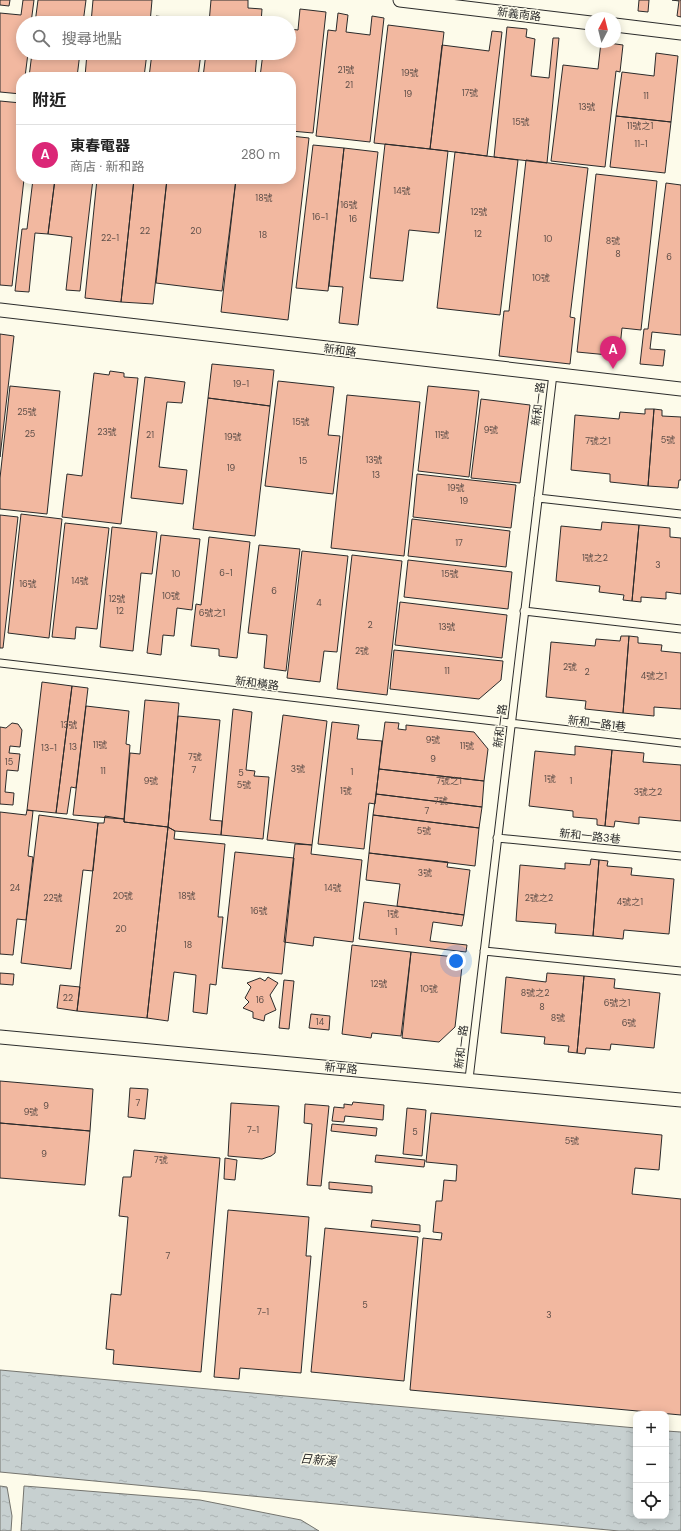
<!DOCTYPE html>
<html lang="zh-TW">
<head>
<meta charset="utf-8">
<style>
	:root { --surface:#fff; --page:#f2f2f2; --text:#222; --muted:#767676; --line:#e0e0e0; --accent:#db2777 }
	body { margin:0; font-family:"DM Sans","Noto Sans TC",sans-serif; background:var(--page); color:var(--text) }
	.controls { position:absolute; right:12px; bottom:12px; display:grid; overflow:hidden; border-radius:8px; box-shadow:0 2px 10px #0003 }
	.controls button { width:36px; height:36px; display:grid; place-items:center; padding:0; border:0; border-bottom:1px solid var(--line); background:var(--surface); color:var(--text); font:20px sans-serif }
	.compass { position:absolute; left:585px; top:12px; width:36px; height:36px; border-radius:50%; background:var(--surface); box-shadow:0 2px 10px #0003; rotate:7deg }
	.you { position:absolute; left:456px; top:961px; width:14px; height:14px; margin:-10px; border:3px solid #fff; border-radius:50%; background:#1a73e8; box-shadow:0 0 0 6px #1a73e833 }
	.badge { display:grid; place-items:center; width:26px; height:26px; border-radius:50%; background:var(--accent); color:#fff; font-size:13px; font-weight:700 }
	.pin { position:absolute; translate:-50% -33px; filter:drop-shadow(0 1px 2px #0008) }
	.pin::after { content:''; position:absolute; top:21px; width:14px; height:12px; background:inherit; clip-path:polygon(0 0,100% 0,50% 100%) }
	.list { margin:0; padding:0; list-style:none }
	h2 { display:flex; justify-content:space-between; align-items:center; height:52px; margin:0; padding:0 16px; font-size:17px }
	h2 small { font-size:13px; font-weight:400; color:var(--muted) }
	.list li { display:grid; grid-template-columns:26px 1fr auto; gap:12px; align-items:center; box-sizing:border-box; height:60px; padding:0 16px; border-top:1px solid var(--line) }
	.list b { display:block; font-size:15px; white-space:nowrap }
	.list p { margin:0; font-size:13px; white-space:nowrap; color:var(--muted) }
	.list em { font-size:13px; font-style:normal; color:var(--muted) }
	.icon { flex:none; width:22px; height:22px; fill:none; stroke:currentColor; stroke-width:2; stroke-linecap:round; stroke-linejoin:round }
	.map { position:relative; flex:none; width:681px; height:1531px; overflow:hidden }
	.search { position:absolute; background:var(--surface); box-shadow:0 2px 10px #0003; left:16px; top:16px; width:280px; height:44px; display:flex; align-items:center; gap:10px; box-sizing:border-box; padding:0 14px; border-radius:22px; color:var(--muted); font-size:15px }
	.panel { position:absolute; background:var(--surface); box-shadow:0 2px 10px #0003; left:16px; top:72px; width:280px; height:112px; border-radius:16px }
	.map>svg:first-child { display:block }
	.water { fill:url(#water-ripples); stroke:#74746e }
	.building { fill:#f2b8a0; stroke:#2b2b2b }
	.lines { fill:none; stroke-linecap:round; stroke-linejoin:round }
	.lane-casing { stroke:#2b2b2b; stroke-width:9 }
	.street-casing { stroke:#2b2b2b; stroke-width:15 }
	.lane { stroke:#fdfbea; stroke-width:7 }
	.street { stroke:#fdfbea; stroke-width:13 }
	.labels { text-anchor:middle; stroke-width:3; stroke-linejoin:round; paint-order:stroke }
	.number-label { font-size:9px; fill:#5d4e48 }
	.street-label { font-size:11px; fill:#2b2b2b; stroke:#fdfbea }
	.water-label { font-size:12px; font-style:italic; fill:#2b2b2b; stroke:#fdfbea }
</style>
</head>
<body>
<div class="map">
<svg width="681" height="1531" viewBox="0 0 681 1531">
	<defs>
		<pattern id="water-ripples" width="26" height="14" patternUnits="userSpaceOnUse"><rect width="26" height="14" fill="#c7d0d0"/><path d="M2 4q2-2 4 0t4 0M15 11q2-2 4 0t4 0" fill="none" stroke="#abb3b3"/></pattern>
	</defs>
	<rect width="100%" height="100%" fill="#fdfbea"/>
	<path class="water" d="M0 1370 636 1428V1516H666V1431L681 1432V1531H619L0 1472Z
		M0 1486 7 1487 12 1516 11 1531H0Z
		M24 1486 200 1500 301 1520 319 1531H21Z"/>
	<path class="building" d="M0 0H10L9 6 0 5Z
		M23 0H34L31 23H23V53H28L25 77H21V94L0 92V13L21 15Z
		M38 0H86L83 23H35Z
		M93 0H152L150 23H91Z
		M211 0H248V8L262 9 261 23H209Z
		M639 0H649L648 12 638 11Z
		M672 0H681V17L677 16 679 1Z
		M300 9 326 12 313 133 291 131V77H260L263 53H289V29L298 30Z
		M338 13 348 15 346 32 370 35 372 16 384 18 370 142 316 136 328 30 336 31Z
		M156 16 204 22V23H155Z
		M388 25 444 32 430 149 374 143Z
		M507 27 527 29 526 37 535 39 531 76 549 78 553 38H559L547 163 494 157Z
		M492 31 502 32 487 156 430 149 442 45 489 51Z
		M601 42 623 45 620 72 616 71 605 167 551 161 563 65 598 69Z
		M32 53H80L77 77H29Z
		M87 53H147L144 77H85Z
		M152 53H201L198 77H149Z
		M206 53H257L255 77H203Z
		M656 53 678 56 671 122 616 116 622 72 654 76Z
		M0 101 21 103V179H24L12 286 0 285Z
		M616 116 671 122 665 173 610 167Z
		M291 136 309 138 288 320 221 312 236 179H291Z
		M385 144 448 151 439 233 409 230 403 281 370 278Z
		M313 145 344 148 328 291 296 288Z
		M344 148 378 152 358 325 339 323 343 287 329 286Z
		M455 152 518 160 500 315 437 308Z
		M526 160 588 168 570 317 575 318 570 364 499 356 504 311H509Z
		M596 174 657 181 641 330 622 328 619 356 577 352Z
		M33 179H55L48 234 35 233 29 292 15 291 22 229H27Z
		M55 179H93L80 291 66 290 72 237 48 234Z
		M97 179H134L121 302 85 298Z
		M134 179H167L153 304 121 302Z
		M167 179H236L222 291 156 283Z
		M666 183 681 185V335L652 332 650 349 665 350 663 366 640 364 644 329H648Z
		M0 334 14 336 0 457Z
		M212 364 274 370 270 406 208 398Z
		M110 371 124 373V377L138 378 121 524 62 517 67 474 82 476 94 373 109 375Z
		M145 377 185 382 182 403 167 402 159 467 187 470 183 504 131 498Z
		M278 381 334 387 328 435 340 436 333 494 265 486Z
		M10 386 60 391 47 514 0 509V478Z
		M428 386 479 391 469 477 418 471Z
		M347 395 420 402 404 556 331 548Z
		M208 398 270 406 255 536 193 529Z
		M481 399 530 405 520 483 471 478Z
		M645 409H654L648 486 610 482V474L571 470 575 415 619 419 620 412 645 414Z
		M654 409 662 410V416L681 417V480H679L678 488 648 486Z
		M417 474 516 485 511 528 413 517Z
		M21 514 62 519 49 638 8 633Z
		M0 515 18 517 3 648H0Z
		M412 519 510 531 506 567 408 556Z
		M602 522 639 525 632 601 623 600 624 595 599 592 600 586 556 581 561 526 601 530Z
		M65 523 109 528 97 629 76 627 75 639 52 637Z
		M639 525 670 528V537L681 538V594L666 592V599L641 597V602L632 601Z
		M112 527 157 532 152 574 141 573 133 651 100 647Z
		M161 535 200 539 192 610 177 608 174 636 163 635 161 655 147 653Z
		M209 537 250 542 237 658 219 656V649L191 646 196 604 201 605Z
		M259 545 300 549 286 671 264 668 267 635 248 633Z
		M302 551 348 556 337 652 324 651 320 682 287 678Z
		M352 555 402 561 387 695 337 689Z
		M408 560 512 572 508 609 404 597Z
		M400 602 507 615 502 658 395 645Z
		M621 636H629L623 713 585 709 586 701 546 697 551 642 595 646 596 639 620 641Z
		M629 636 638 637V643L662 645 661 651 681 653V709L654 707V716L623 713Z
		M394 650 503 661 501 680 479 699 390 689Z
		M42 682 72 686 56 813 27 810Z
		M72 686 88 688 76 788 71 787 67 814 56 813Z
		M145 700 179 703 168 827 124 822 130 753 140 754Z
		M86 706 129 711 126 744 130 745 124 819 73 815Z
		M233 709 252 712 246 770 255 771 254 776 269 777 263 839 221 835Z
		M283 715 327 721 312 845 267 840Z
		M178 716 220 720 210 820 222 821 221 835 175 831 168 827Z
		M332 722 359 725 357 739 382 741 375 804 369 803 364 849 318 844Z
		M385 722 399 723 398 729 406 730V725L474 732 488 749 484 781 379 769Z
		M12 723 18 724 22 730 20 747 10 746 9 753 20 754 18 771 7 770 5 792 14 793 13 805 0 804V727L6 728Z
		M575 746 612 750 605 826 597 825V819L573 817V811L529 806 535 751 575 755Z
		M612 750 644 753 643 762 681 765V821L639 817V824L615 821 614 827 605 826Z
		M379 769 484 781 482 807 376 794Z
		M376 794 482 807 479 828 373 815Z
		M27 810 33 811 28 856 33 857 26 920 17 919 13 955 0 954V812L26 815Z
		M39 815 98 823 93 871 83 870 71 969 21 963Z
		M373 815 479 828 475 866 369 853Z
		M105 816 124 819V822L168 827 147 1018 77 1011 98 823H104Z
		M168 827 175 831 174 839 225 844 218 917H223L216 985 210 984 207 1014 193 1012 196 975 174 972 168 1021 147 1018Z
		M295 844 312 845 311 854 362 860 353 942 314 937 313 946 284 942Z
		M235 852 294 858 282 974 222 968Z
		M369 853 448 862 447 867 470 870 464 915 397 906 400 884 366 880Z
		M591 859 599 860 593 936 555 933 556 924 516 921 520 865 565 869V863L590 865Z
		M599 860 608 861 607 866 632 868 631 875 674 879 669 934 624 930 623 939 593 936Z
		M364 902 464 915 462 926 433 922 430 941 467 945 466 952 359 939Z
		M352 945 411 952 401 1036 372 1033 371 1038 342 1034Z
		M411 952 463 958 455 1027 439 1042 402 1038Z
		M0 973 14 974 13 985 0 984Z
		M547 973 584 976 577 1053 568 1052 569 1046 544 1044 545 1037 501 1033 506 977 546 982Z
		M584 976 615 979 614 988 660 993 654 1048 611 1044 610 1050 586 1048 585 1054 577 1053Z
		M268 977 278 983 270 995 276 1010 265 1015 264 1021 253 1018V1012L243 1008 249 1002 245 998 251 987 247 983 260 978 265 981Z
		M284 980 294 981 289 1029 279 1028Z
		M60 985 80 987 77 1011 57 1008Z
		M311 1014 330 1016 329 1030 309 1028Z
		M0 1081 93 1089 90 1131 0 1123Z
		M130 1088 148 1089 145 1119 128 1117Z
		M353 1102 384 1105 383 1120 345 1116 344 1122 332 1121 334 1107 344 1108V1104L352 1105Z
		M231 1103 279 1106 275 1153 271 1156 262 1159 228 1156Z
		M305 1104 329 1106 321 1186 307 1185 312 1124 304 1123Z
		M407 1108 426 1110 422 1156 403 1154Z
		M431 1113 662 1135 659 1170 635 1168 632 1194 681 1199V1415L410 1390 423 1238 441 1240 442 1233 433 1232 436 1201H442L444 1180 456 1181 457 1165 426 1162Z
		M0 1123 90 1131 85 1185 0 1178Z
		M332 1124 377 1128 376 1136 331 1131Z
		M134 1150 220 1158 201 1372 113 1364 114 1350 106 1349 111 1294 121 1295 128 1217 119 1216 123 1177H131Z
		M376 1155 425 1160 424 1167 375 1162Z
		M225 1158 237 1160 235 1180 224 1179Z
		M329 1182 372 1186V1193L329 1189Z
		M228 1210 309 1217 306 1256H311L301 1373 240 1368 239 1379 214 1377Z
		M372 1220 420 1225V1232L371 1227Z
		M325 1228 418 1237 404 1381 311 1372Z"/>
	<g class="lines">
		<defs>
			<path id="lane" d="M538 498 681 514
				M524 611 681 629
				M0 663 681 743
				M497 838 681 856
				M484 951 681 971
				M469 1079 553 374"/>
			<path id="street" d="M400 0 591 23
				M615 25 681 33
				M0 310 681 389
				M0 1037 681 1100"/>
		</defs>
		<use href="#lane" class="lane-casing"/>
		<use href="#street" class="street-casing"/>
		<use href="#lane" class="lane"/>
		<use href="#street" class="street"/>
	</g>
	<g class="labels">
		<g class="number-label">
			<text x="346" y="73">21號</text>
			<text x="410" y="76">19號</text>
			<text x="349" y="88">21</text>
			<text x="470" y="96">17號</text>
			<text x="408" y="97">19</text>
			<text x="646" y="99">11</text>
			<text x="587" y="110">13號</text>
			<text x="521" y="125">15號</text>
			<text x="640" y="129">11號之1</text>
			<text x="641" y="147">11-1</text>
			<text x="402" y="194">14號</text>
			<text x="264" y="201">18號</text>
			<text x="349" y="208">16號</text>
			<text x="479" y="215">12號</text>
			<text x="320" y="220">16-1</text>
			<text x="353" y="222">16</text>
			<text x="145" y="234">22</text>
			<text x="196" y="234">20</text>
			<text x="478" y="237">12</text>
			<text x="263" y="238">18</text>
			<text x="110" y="241">22-1</text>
			<text x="548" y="242">10</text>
			<text x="613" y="244">8號</text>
			<text x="618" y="257">8</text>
			<text x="669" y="260">6</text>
			<text x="541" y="281">10號</text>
			<text x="241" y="387">19-1</text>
			<text x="27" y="415">25號</text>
			<text x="301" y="425">15號</text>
			<text x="491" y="433">9號</text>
			<text x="107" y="435">23號</text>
			<text x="30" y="437">25</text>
			<text x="150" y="438">21</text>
			<text x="442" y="438">11號</text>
			<text x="233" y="440">19號</text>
			<text x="668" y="443">5號</text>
			<text x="598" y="444">7號之1</text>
			<text x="374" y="463">13號</text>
			<text x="303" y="464">15</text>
			<text x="231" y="471">19</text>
			<text x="376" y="478">13</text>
			<text x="456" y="491">19號</text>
			<text x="464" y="504">19</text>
			<text x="459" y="546">17</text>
			<text x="595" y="561">1號之2</text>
			<text x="658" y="568">3</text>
			<text x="226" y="576">6-1</text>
			<text x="176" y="577">10</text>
			<text x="450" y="577">15號</text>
			<text x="80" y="584">14號</text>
			<text x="28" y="587">16號</text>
			<text x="274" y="594">6</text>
			<text x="171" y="599">10號</text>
			<text x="117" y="602">12號</text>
			<text x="319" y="606">4</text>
			<text x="120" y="614">12</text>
			<text x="212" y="616">6號之1</text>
			<text x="370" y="628">2</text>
			<text x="447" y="630">13號</text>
			<text x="362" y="654">2號</text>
			<text x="570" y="670">2號</text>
			<text x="447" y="674">11</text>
			<text x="587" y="675">2</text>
			<text x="654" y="679">4號之1</text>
			<text x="69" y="728">13號</text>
			<text x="433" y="743">9號</text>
			<text x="100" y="748">11號</text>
			<text x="467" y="749">11號</text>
			<text x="73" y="750">13</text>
			<text x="49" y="751">13-1</text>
			<text x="195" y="760">7號</text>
			<text x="433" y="762">9</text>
			<text x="9" y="765">15</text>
			<text x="298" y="772">3號</text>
			<text x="194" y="773">7</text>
			<text x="103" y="774">11</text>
			<text x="352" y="775">1</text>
			<text x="241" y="776">5</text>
			<text x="550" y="782">1號</text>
			<text x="151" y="784">9號</text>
			<text x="449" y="784">7號之1</text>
			<text x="571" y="784">1</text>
			<text x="244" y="788">5號</text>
			<text x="346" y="794">1號</text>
			<text x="648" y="795">3號之2</text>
			<text x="441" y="804">7號</text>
			<text x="427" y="814">7</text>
			<text x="424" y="834">5號</text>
			<text x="425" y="876">3號</text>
			<text x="15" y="891">24</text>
			<text x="333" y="891">14號</text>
			<text x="123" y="899">20號</text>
			<text x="187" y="899">18號</text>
			<text x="53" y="901">22號</text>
			<text x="539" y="901">2號之2</text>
			<text x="630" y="905">4號之1</text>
			<text x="259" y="914">16號</text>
			<text x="393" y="917">1號</text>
			<text x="121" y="932">20</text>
			<text x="396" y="935">1</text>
			<text x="188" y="948">18</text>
			<text x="379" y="987">12號</text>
			<text x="429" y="992">10號</text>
			<text x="535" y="996">8號之2</text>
			<text x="68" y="1001">22</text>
			<text x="260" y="1003">16</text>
			<text x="617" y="1006">6號之1</text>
			<text x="542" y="1010">8</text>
			<text x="558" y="1021">8號</text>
			<text x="320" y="1025">14</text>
			<text x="629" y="1026">6號</text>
			<text x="138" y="1106">7</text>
			<text x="46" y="1109">9</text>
			<text x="31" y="1115">9號</text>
			<text x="253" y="1133">7-1</text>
			<text x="415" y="1135">5</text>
			<text x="572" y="1144">5號</text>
			<text x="44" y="1157">9</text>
			<text x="161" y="1163">7號</text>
			<text x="168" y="1259">7</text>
			<text x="365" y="1308">5</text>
			<text x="263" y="1315">7-1</text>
			<text x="549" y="1318">3</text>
		</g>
		<g class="street-label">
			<text transform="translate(519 14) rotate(7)" y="4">新義南路</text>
			<text transform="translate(340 350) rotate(7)" y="4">新和路</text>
			<text transform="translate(538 404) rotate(-83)" y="4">新和一路</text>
			<text transform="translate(257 683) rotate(7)" y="4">新和橫路</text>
			<text transform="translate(597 723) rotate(7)" y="4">新和一路1巷</text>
			<text transform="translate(500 726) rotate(-83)" y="4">新和一路</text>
			<text transform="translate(590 836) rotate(6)" y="4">新和一路3巷</text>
			<text transform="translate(461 1047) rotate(-83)" y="4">新和一路</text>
			<text transform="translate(341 1068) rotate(5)" y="4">新平路</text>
		</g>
		<g class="water-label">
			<text transform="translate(318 1460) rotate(5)" y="4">日新溪</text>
		</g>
	</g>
</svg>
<div class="controls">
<button>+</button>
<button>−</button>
<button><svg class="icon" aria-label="locate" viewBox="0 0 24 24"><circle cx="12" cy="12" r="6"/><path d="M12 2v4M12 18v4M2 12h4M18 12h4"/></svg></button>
</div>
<svg class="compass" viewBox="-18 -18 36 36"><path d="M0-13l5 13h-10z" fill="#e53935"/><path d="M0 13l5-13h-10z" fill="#767676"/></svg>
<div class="you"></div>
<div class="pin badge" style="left:613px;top:369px">A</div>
<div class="search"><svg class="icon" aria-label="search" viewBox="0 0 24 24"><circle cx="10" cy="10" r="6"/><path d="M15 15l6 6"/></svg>搜尋地點</div>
<section class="panel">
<h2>附近<small></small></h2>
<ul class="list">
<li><span class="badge">A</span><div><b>東春電器</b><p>商店 · 新和路</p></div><em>280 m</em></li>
</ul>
</section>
</div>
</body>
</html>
